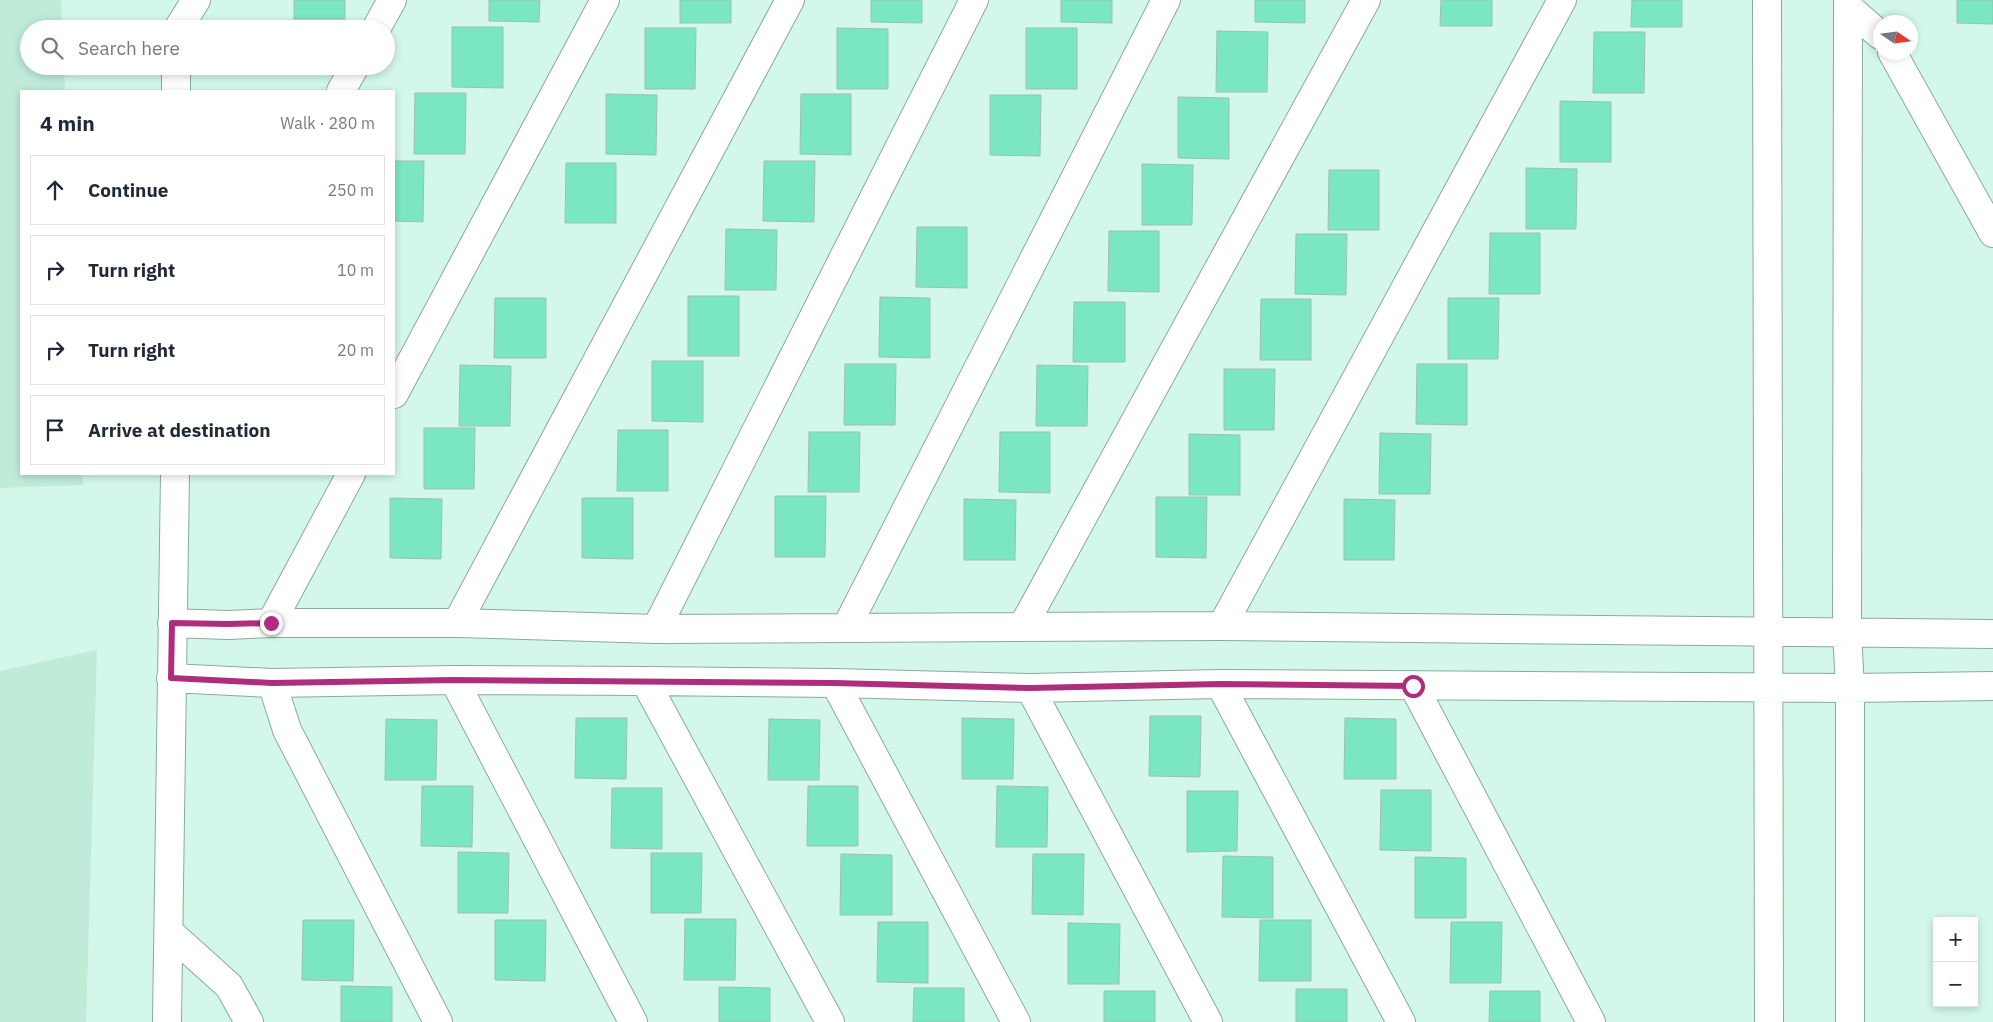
<!DOCTYPE html>
<html lang="en">
<head>
<meta charset="utf-8">
<style>
	:root { --surface:#fff; --page:#f2f2f3; --text:#1f2937; --muted:#747a83; --line:#e0e1e3 }
	body { margin:0; font-family:"IBM Plex Sans",sans-serif; background:var(--page); color:var(--text) }
	.controls { position:absolute; right:15px; bottom:15px; display:grid; overflow:hidden; border-radius:0px; box-shadow:0 2px 8px #0003 }
	.controls button { width:45px; height:45px; display:grid; place-items:center; padding:0; border:0; border-bottom:1px solid var(--line); background:var(--surface); color:var(--text); font:25px sans-serif }
	.compass { position:absolute; left:1873px; top:15px; width:45px; height:45px; border-radius:50%; background:var(--surface); box-shadow:0 2px 8px #0003; rotate:103deg }
	.stop { position:absolute; width:15px; height:15px; margin:-11px; border:4px solid #ae2e7c; border-radius:50%; background:#fff }
	.stop.end { background:#ae2e7c; border-color:#fff; box-shadow:0 1px 5px #0008 }
	.list { margin:0; padding:0; list-style:none }
	h2 { display:flex; justify-content:space-between; align-items:center; height:65px; margin:0; padding:0 20px; font-size:21px }
	h2 small { font-size:16px; font-weight:400; color:var(--muted) }
	.list li { display:grid; grid-template-columns:32px 1fr auto; gap:15px; align-items:center; box-sizing:border-box; height:70px; margin:0 10px 10px; padding:0 10px; border:1px solid var(--line); border-radius:0px }
	.list b { display:block; font-size:19px; white-space:nowrap }
	.list em { font-size:16px; font-style:normal; color:var(--muted) }
	.icon { flex:none; width:28px; height:28px; fill:none; stroke:currentColor; stroke-width:2; stroke-linecap:round; stroke-linejoin:round }
	.map { position:relative; flex:none; width:1993px; height:1022px; overflow:hidden }
	.search { position:absolute; background:var(--surface); box-shadow:0 2px 8px #0003; left:20px; top:20px; width:375px; height:55px; display:flex; align-items:center; gap:12px; box-sizing:border-box; padding:0 18px; border-radius:28px; color:var(--muted); font-size:19px }
	.panel { position:absolute; background:var(--surface); box-shadow:0 2px 8px #0003; left:20px; top:90px; width:375px; height:385px; border-radius:0px }
	.map>svg:first-child { display:block }
	.built { fill:#bfebd8 }
	.building { fill:#7be7c0; stroke:#9dc0b1 }
	.lines { fill:none; stroke-linecap:round; stroke-linejoin:round }
	.minor-casing { stroke:#89ab9d; stroke-width:30 }
	.minor { stroke:#fff; stroke-width:28 }
	.route { stroke:#ae2e7c; stroke-width:6 }
</style>
</head>
<body>
<div class="map">
<svg width="1993" height="1022" viewBox="0 0 1993 1022">
	<rect width="100%" height="100%" fill="#d3f7e8"/>
	<path class="built" d="M0 0H61L62 29H29V66H64L65 91H21V474H83V485L0 488Z
		M97 650 86 1022H0V671Z"/>
	<path class="building" d="M294 0H345V19H294Z
		M489 0H540L539 22 489 21Z
		M680 0H731V23H680Z
		M871 0H922V23L871 22Z
		M1061 0H1112V23L1061 22Z
		M1255 0H1305V23L1255 22Z
		M1441 0H1492V26H1440Z
		M1632 0H1682V27H1631Z
		M1957 0H1993V24L1957 23Z
		M452 27H503V88L452 87Z
		M645 28H696L695 89H645Z
		M837 28 888 29V89H837Z
		M1026 28H1077V89H1026Z
		M1217 31 1268 32 1267 92H1216Z
		M1594 32H1645L1644 93H1593Z
		M415 93H466L465 154H414Z
		M606 94 657 95 656 155 606 154Z
		M801 94H851V155L800 154Z
		M990 95H1041L1040 156 990 155Z
		M1178 97 1229 98V159L1178 158Z
		M1560 101 1611 102V162H1560Z
		M394 161H424L423 222 394 221Z
		M764 161H815L814 222 763 221Z
		M566 163H616V223H565Z
		M1142 164 1193 165 1192 225H1142Z
		M1526 168 1577 169 1576 229H1526Z
		M1329 170H1379V230H1328Z
		M917 227H967V288L916 287Z
		M726 229 777 230 776 290H725Z
		M1109 231H1159V292L1108 291Z
		M1490 233H1540V294H1489Z
		M1296 234H1347L1346 295 1295 294Z
		M688 296H739V356H688Z
		M880 297 930 298V358L879 357Z
		M495 298H546V358H494Z
		M1448 298H1499L1498 359H1448Z
		M1261 299H1311V360H1260Z
		M1074 302H1125V362H1073Z
		M652 361H703V422L652 421Z
		M845 364H896L895 425H844Z
		M1417 364H1467V425L1416 424Z
		M460 365 511 366 510 426H459Z
		M1037 365 1088 366 1087 426H1036Z
		M1224 369H1275L1274 430H1224Z
		M424 428H475L474 489H424Z
		M618 430H668V491H617Z
		M809 432H860L859 492H808Z
		M1000 432H1050V493L999 492Z
		M1380 433 1431 434 1430 494H1379Z
		M1189 434 1240 435V495H1189Z
		M775 496H826L825 557H775Z
		M1156 497H1207L1206 558 1156 557Z
		M390 498 442 499 441 559 390 558Z
		M582 498H633V559L582 558Z
		M964 499 1016 500 1015 560H964Z
		M1344 499 1395 500 1394 560H1344Z
		M1150 716H1201L1200 777 1149 776Z
		M576 718H627L626 779 575 778Z
		M962 718 1014 719 1013 779H962Z
		M1345 718 1396 719V779H1344Z
		M386 719 437 720 436 780H385Z
		M769 719 820 720 819 780H768Z
		M422 786H473L472 847 421 846Z
		M808 786H858V846H807Z
		M997 786 1048 787 1047 847H996Z
		M612 788H662V849L611 848Z
		M1381 790H1431V851L1380 850Z
		M1187 791H1238L1237 851 1187 852Z
		M458 852 509 853 508 913H458Z
		M651 853H702L701 913H651Z
		M841 854 892 855V915H840Z
		M1033 854H1084L1083 915 1032 914Z
		M1223 856 1273 857V918L1222 917Z
		M1415 857 1466 858V918H1415Z
		M685 919H736L735 980H684Z
		M303 920H354L353 981 302 980Z
		M495 920H546L545 981 495 980Z
		M1260 920H1311V981H1259Z
		M878 922H928V983L877 982Z
		M1451 922H1502L1501 983H1450Z
		M1068 923 1120 924 1119 984H1068Z
		M341 986 392 987V1022H341Z
		M719 987 770 988V1022H719Z
		M914 988H964V1022H913Z
		M1296 989H1347V1022H1296Z
		M1104 991H1155V1022H1104Z
		M1490 991H1540V1022H1489Z"/>
	<g class="lines">
		<defs>
			<path id="minor" d="M1767 0 1769 1022
				M1848 0 1847 632 1850 688V1022
				M1848 7 1880 35
				M178 29 196 0
				M376 29 392 0
				M1892 52 1993 233
				M176 91V66
				M341 91 355 66
				M394 394 605 0
				M172 623 228 625 271 623H457L656 629 1222 626 1993 634
				M271 623 351 474
				M457 623 790 0
				M1023 626 1366 0
				M1222 626 1562 0
				M846 628 1166 0
				M656 629 974 0
				M171 678 272 683 454 680 645 681 835 683 1030 688 1220 684 1850 688 1993 686
				M454 680 633 1022
				M645 681 830 1022
				M272 683 287 730 438 1022
				M835 683 1016 1022
				M1220 684 1401 1022
				M1413 685 1591 1022
				M1030 688 1208 1022
				M169 932 229 986 249 1022
				M167 1022 175 474"/>
		</defs>
		<use href="#minor" class="minor-casing"/>
		<use href="#minor" class="minor"/>
	</g>
	<g class="lines">
		<path class="route" d="M271 623 228 624 172 623 171 678 272 683 454 680 834 683 1030 688 1220 684 1413 686"/>
	</g>
</svg>
<div class="controls">
<button>+</button>
<button>−</button>
</div>
<svg class="compass" viewBox="-18 -18 36 36"><path d="M0-13l5 13h-10z" fill="#e53935"/><path d="M0 13l5-13h-10z" fill="#747a83"/></svg>
<div class="stop" style="left:1413px;top:686px"></div>
<div class="stop end" style="left:271px;top:623px"></div>
<div class="search"><svg class="icon" aria-label="search" viewBox="0 0 24 24"><circle cx="10" cy="10" r="6"/><path d="M15 15l6 6"/></svg>Search here</div>
<section class="panel">
<h2>4 min<small>Walk · 280 m</small></h2>
<ul class="list">
<li><svg class="icon" aria-label="ahead" viewBox="0 0 24 24"><path d="M12 20V5M6 11l6-6 6 6"/></svg><div><b>Continue</b></div><em>250 m</em></li>
<li><svg class="icon" aria-label="right" viewBox="0 0 24 24"><path d="M7 20v-9h11M14 6l5 5-5 5"/></svg><div><b>Turn right</b></div><em>10 m</em></li>
<li><svg class="icon" aria-label="right" viewBox="0 0 24 24"><path d="M7 20v-9h11M14 6l5 5-5 5"/></svg><div><b>Turn right</b></div><em>20 m</em></li>
<li><svg class="icon" aria-label="arrive" viewBox="0 0 24 24"><path d="M6 21V4h12l-3 4 3 4H6"/></svg><div><b>Arrive at destination</b></div></li>
</ul>
</section>
</div>
</body>
</html>
